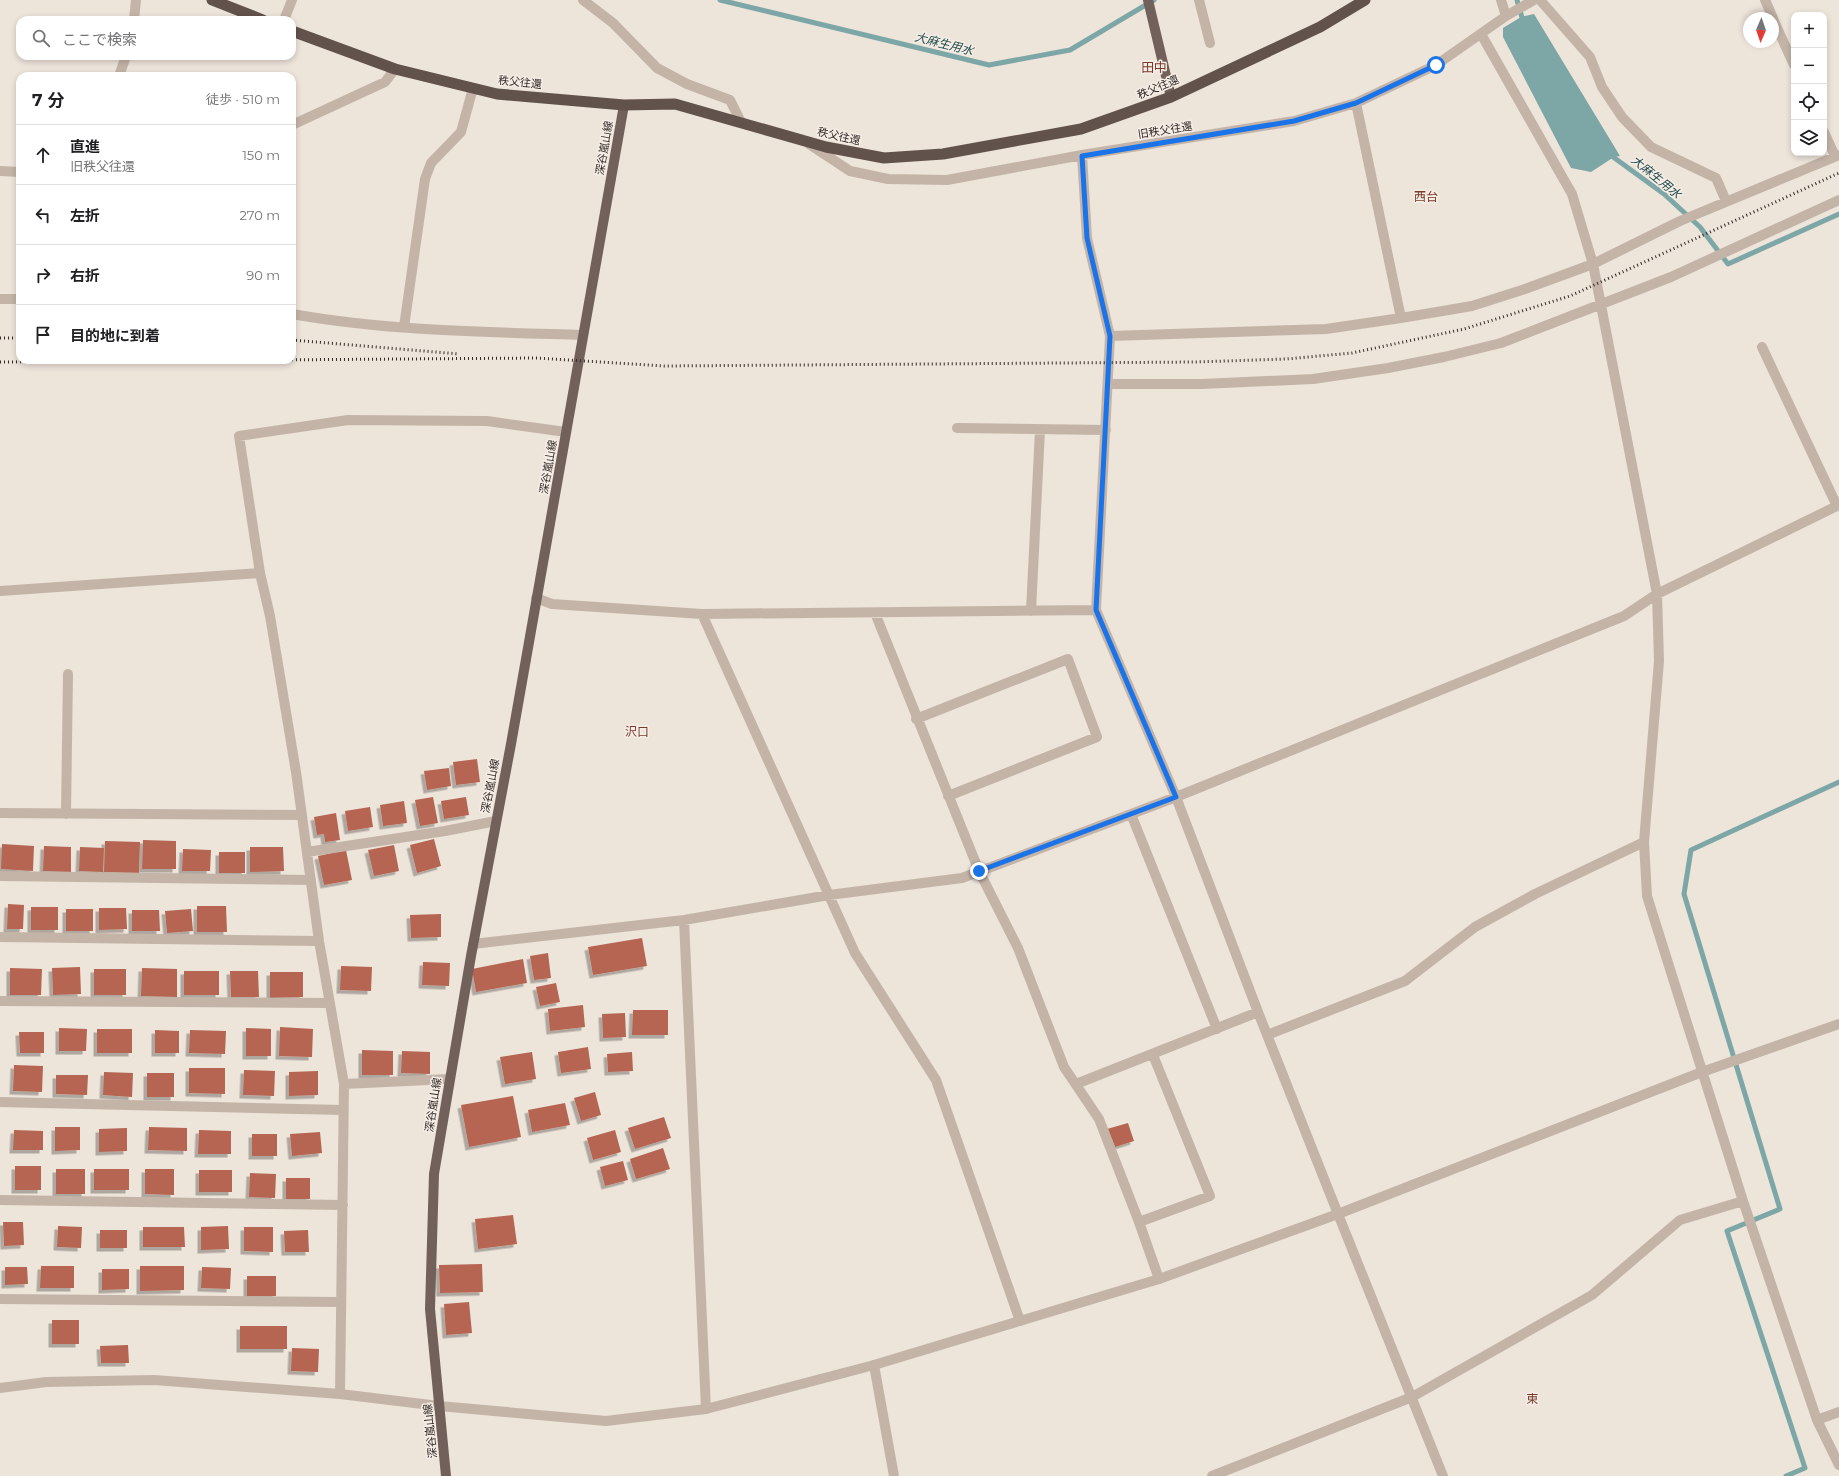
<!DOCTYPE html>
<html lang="ja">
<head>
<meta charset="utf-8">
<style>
	:root { --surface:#fff; --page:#f2f2f2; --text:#202124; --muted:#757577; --line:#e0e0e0 }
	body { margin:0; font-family:Montserrat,"Noto Sans JP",sans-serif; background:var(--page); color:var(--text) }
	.controls { position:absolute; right:12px; top:12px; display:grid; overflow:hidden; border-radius:8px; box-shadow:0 2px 6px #0003 }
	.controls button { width:36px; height:36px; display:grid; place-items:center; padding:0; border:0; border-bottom:1px solid var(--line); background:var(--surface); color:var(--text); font:20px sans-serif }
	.compass { position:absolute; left:1743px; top:12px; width:36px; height:36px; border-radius:50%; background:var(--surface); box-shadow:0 2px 6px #0003; rotate:182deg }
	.stop { position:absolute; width:12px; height:12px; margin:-9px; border:3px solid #1a73e8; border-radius:50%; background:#fff }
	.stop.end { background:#1a73e8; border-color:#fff; box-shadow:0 1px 4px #0008 }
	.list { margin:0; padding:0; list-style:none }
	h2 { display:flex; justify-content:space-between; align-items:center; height:52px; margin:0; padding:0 16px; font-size:17px }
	h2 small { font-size:13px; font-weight:400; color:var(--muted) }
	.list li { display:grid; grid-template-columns:26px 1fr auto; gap:12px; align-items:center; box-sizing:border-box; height:60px; padding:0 16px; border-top:1px solid var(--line) }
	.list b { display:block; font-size:15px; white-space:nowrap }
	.list p { margin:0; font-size:13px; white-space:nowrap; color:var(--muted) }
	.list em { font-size:13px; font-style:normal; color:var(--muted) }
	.icon { flex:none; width:22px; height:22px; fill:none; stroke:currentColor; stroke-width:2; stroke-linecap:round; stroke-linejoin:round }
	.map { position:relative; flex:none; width:1839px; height:1476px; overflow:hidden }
	.search { position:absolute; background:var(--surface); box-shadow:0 2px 6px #0003; left:16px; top:16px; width:280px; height:44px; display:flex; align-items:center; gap:10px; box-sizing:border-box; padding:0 14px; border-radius:12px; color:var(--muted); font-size:15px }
	.panel { position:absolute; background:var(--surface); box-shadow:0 2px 6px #0003; left:16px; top:72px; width:280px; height:292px; border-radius:12px }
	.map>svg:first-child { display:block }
	.water { fill:#7da6a7 }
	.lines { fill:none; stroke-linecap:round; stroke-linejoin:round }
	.stream { stroke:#7da6a7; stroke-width:5 }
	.building { fill:#b56551; filter:url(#shadow) }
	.minor { stroke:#c4b4a8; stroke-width:10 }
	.tertiary { stroke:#c4b4a8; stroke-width:10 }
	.primary { stroke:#72615a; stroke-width:10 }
	.trunk { stroke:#62524c; stroke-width:11 }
	.rail { stroke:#322a27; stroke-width:3; stroke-dasharray:1 3; stroke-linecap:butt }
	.route { stroke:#1a73e8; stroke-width:5 }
	.labels { text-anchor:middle; stroke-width:3; stroke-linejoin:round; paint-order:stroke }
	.street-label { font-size:11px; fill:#322a27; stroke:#f6eee6 }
	.water-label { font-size:12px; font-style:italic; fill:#234c4d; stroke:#f6eee6 }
	.neighbourhood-label { font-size:12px; fill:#763a2b; stroke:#f6eee6 }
	.quarter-label { font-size:13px; fill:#763a2b; stroke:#f6eee6 }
</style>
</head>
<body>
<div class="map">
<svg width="1839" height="1476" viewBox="0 0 1839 1476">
	<defs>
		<filter id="shadow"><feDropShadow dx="-3.5" dy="3.5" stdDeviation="0" flood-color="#0004"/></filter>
	</defs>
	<rect width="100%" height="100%" fill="#ede4da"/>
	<path class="water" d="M1534 14 1620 156 1614 157 1591 172 1571 168 1503 37V28L1521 17Z"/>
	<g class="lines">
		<path class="stream" d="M720 0 989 65 1070 50 1154 0
			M1517 0 1523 21
			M1609 154 1664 194 1700 227 1728 264 1839 214
			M1786 1476 1805 1468 1727 1231 1780 1209 1684 894 1691 850 1839 782"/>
	</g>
	<path class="building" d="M477 759 480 782 456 785 453 762Z
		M449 768 451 786 427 790 424 771Z
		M433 797 438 823 420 826 415 800Z
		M466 797 469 815 444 819 441 801Z
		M404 801 407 823 383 826 380 805Z
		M370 807 373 827 348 831 345 811Z
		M336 813 340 840 325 842 324 834 317 835 314 817Z
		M434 839 441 866 417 873 410 845Z
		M143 840 176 841V869H142Z
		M105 841 140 842 139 873 104 872Z
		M2 844 34 846 33 871 1 869Z
		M394 845 399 871 374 876 368 850Z
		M44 846 71 847V872L43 871Z
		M80 847 104 848 103 872 79 871Z
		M250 847H283L284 871 250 872Z
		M183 849 211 850 210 871H182Z
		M346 850 352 880 324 885 318 856Z
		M219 852H245V873H219Z
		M8 904 24 905 23 929H7Z
		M197 906H226L227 932H197Z
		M31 907H58V930H31Z
		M99 908H126L127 929 99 930Z
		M66 909H93V931H66Z
		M191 909 193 931 167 933 165 911Z
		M132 910H159L160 931H132Z
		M441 914V937L411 938 410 915Z
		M642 938 647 966 593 975 588 947Z
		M548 953 551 978 534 980 530 956Z
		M523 959 527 983 476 992 472 969Z
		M423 962 450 963 449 986 422 985Z
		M341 966 372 967 371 991 340 990Z
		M80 967 81 994 53 995 52 968Z
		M10 968 42 969 41 995H10Z
		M142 968 177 969V997L141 996Z
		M94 969H126V995H94Z
		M184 971H219V995H184Z
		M230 971H258L259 997H231Z
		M270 972H303V997L270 998Z
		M556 983 560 1002 540 1006 536 987Z
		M583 1005 585 1027 550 1031 548 1009Z
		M633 1010H668V1035H632Z
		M625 1013 626 1037 603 1038 602 1014Z
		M280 1027 313 1029 312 1057 279 1056Z
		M59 1028 87 1029 86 1051H59Z
		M246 1028 271 1029V1056H246Z
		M97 1029H132V1053H97Z
		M155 1030 179 1031V1053H155Z
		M190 1030 226 1031 225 1054 189 1053Z
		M19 1032H44V1053H20Z
		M588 1047 591 1069 561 1073 558 1052Z
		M362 1050 393 1051V1075H362Z
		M402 1051 430 1052V1074L401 1073Z
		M532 1052 536 1079 505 1084 500 1057Z
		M632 1052 633 1071 608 1072 607 1054Z
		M14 1065 43 1066 42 1092 13 1091Z
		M189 1068H225V1094L189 1093Z
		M244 1070 275 1071 274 1096 243 1095Z
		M318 1071V1095L289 1096V1072Z
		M104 1072 133 1073 132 1097 103 1095Z
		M147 1073H174V1097H147Z
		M56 1075H88L87 1095 56 1094Z
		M595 1092 601 1115 581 1121 574 1098Z
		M513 1096 521 1137 469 1147 461 1105Z
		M565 1103 570 1125 532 1132 528 1110Z
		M664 1117 671 1138 635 1149 628 1128Z
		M1128 1123 1134 1141 1115 1147 1107 1129Z
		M55 1127H80V1150L55 1151Z
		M149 1127 187 1128V1151L148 1150Z
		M127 1128V1151L99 1152V1129Z
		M14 1130 43 1131V1150H13Z
		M199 1130 231 1131V1154H198Z
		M615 1130 621 1152 593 1160 587 1138Z
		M320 1132 322 1153 292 1156 290 1134Z
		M252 1134H277V1156H252Z
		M663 1148 670 1169 636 1179 630 1159Z
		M623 1161 628 1180 605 1186 600 1167Z
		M15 1166H41V1190H15Z
		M56 1169H85V1194H56Z
		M94 1169H129V1190H94Z
		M145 1169H174V1195L145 1194Z
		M199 1170H232V1192H199Z
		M250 1173 276 1174 275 1198 249 1197Z
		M286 1178H310V1199H286Z
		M513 1215 517 1244 478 1249 475 1219Z
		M3 1222H23L24 1245 4 1246Z
		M58 1226 82 1227 81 1248 57 1247Z
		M228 1226 229 1249 201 1250V1227Z
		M143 1227H184L185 1247H143Z
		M244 1227H273V1252L244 1251Z
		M100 1230H127V1248H100Z
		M308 1230 309 1252H285L284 1231Z
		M482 1264 483 1292 440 1293 439 1265Z
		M41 1266H74V1288H40Z
		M140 1266H184V1290L140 1291Z
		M5 1267H27L28 1284 5 1285Z
		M202 1267 231 1268 230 1289 201 1288Z
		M102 1269H129V1289L102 1290Z
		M247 1276H276V1296H247Z
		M469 1302 472 1333 446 1335 444 1304Z
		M52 1320H79V1344H52Z
		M240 1326H287V1349H240Z
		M128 1345 129 1363H101L100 1346Z
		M292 1348 319 1349 318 1372 291 1371Z"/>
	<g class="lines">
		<path class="minor" d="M583 0 613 23 657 68 687 84 730 100 741 122
			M1199 0 1210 43
			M1501 0 1506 16
			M1540 0 1590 57 1602 87 1622 117 1651 147 1716 178 1726 201
			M1765 0 1773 18
			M1773 19 1794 65
			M134 20 136 0
			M284 20 292 0
			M1481 34 1572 194 1593 264 1657 594 1659 661 1644 842 1647 896 1743 1201 1817 1420 1839 1465
			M119 76 126 56
			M1356 103 1401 318
			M292 125 385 82 395 69
			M1824 132 1835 156
			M809 144 850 171 888 179 947 180 1082 155 1294 121 1356 103 1436 65 1506 16 1534 0
			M1082 155 1087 238 1110 336 1096 610 1176 797 1258 1012 1338 1214
			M0 171 20 172
			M0 299H20
			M292 314C388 331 486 332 583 335
			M404 327 425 179 431 163 461 132 473 88
			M1110 336 1326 329 1401 318 1472 306 1525 289 1593 264 1680 221 1839 155
			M1762 347 1837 506
			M1108 384H1202L1313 379 1388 368 1444 357 1501 343 1671 277 1839 200
			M957 428 1106 430
			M0 591 260 573
			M536 598 552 604 702 614 1096 610
			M1031 611 1040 430
			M875 613 979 871 1018 948 1064 1067 1099 1119 1139 1222 1159 1279
			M702 614 855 953 936 1080 1020 1321
			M916 719 1068 659 1097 737 948 796
			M0 813 302 815
			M66 814 68 674
			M1131 814 1217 1029
			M307 852 445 831 496 821
			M0 876 311 880
			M684 920 706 1409
			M0 937 319 941
			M473 944 684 920 829 895 962 878 1176 797 1624 616 1657 594 1839 505
			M0 1001 330 1003
			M1267 1035 1405 981 1475 927 1535 894 1644 842
			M1702 1072 1839 1024
			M344 1084 449 1079
			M1076 1084 1258 1012
			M0 1102 343 1110
			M0 1200 343 1205
			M1139 1222 1210 1196 1153 1055
			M0 1299 341 1302
			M874 1365 894 1476
			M340 1394 344 1084 319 941 296 772 270 616 260 573 239 436 348 420 487 421 566 432
			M1817 1420 1839 1412
			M1212 1476 1412 1397 1592 1295 1680 1220 1743 1201"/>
		<path class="tertiary" d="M1338 1214 1443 1476
			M0 1388 46 1382 154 1380 340 1394 439 1406 606 1421 706 1409 874 1365 1159 1279 1338 1214 1702 1072"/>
		<path class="primary" d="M1148 0 1171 97
			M446 1476 430 1309 434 1174 471 956 511 744 624 105"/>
		<path class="trunk" d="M212 0 263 20
			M292 31 395 69 497 94 624 105 675 104 826 147 884 158 943 154 1081 129 1171 97 1320 27 1365 0"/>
		<path class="rail" d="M0 338H20
			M292 340 459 354
			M0 362 537 358 664 366 1195 362 1286 359 1352 353 1464 329 1570 296 1839 173"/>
	</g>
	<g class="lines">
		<path class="route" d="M979 871 1176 797 1096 610 1110 336 1087 238 1082 156 1294 121 1356 103 1436 65"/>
	</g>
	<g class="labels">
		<g class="street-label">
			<text transform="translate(520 82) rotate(6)" y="4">秩父往還</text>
			<text transform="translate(1158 87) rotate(-23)" y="4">秩父往還</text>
			<text transform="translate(1165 130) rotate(-9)" y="4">旧秩父往還</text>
			<text transform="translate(839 136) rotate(13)" y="4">秩父往還</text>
			<text transform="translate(604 148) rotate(-80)" y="4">深谷嵐山線</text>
			<text transform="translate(548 467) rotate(-80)" y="4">深谷嵐山線</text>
			<text transform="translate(490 786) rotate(-79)" y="4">深谷嵐山線</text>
			<text transform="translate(433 1105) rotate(-81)" y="4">深谷嵐山線</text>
			<text transform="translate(430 1431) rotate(-96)" y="4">深谷嵐山線</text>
		</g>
		<g class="water-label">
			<text transform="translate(944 44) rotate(14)" y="4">大麻生用水</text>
			<text transform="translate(1656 177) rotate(39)" y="4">大麻生用水</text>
		</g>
		<g class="neighbourhood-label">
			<text x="1426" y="201">西台</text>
			<text x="637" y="736">沢口</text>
			<text x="1532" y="1403">東</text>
		</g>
		<g class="quarter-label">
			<text x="1154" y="72">田中</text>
		</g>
	</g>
</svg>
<div class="controls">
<button>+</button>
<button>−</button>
<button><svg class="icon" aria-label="locate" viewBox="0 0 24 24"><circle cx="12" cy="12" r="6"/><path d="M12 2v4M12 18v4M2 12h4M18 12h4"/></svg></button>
<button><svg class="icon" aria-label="layers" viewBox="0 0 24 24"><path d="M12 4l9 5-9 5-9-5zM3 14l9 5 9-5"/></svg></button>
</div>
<svg class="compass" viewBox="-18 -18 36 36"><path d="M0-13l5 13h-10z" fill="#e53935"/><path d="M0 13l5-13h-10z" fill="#757577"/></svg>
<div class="stop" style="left:1436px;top:65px"></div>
<div class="stop end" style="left:979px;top:871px"></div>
<div class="search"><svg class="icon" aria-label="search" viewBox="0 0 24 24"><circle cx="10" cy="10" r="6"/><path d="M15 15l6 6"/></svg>ここで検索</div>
<section class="panel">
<h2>7 分<small>徒歩 · 510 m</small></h2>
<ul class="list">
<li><svg class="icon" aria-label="ahead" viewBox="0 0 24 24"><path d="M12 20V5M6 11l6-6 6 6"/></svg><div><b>直進</b><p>旧秩父往還</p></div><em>150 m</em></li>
<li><svg class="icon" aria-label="left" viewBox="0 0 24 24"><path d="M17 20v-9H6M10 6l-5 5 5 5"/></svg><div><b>左折</b></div><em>270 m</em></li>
<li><svg class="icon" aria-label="right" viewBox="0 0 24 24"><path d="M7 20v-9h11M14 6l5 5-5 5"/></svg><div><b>右折</b></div><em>90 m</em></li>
<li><svg class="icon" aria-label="arrive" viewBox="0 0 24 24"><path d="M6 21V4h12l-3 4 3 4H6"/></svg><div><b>目的地に到着</b></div></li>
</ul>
</section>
</div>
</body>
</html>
